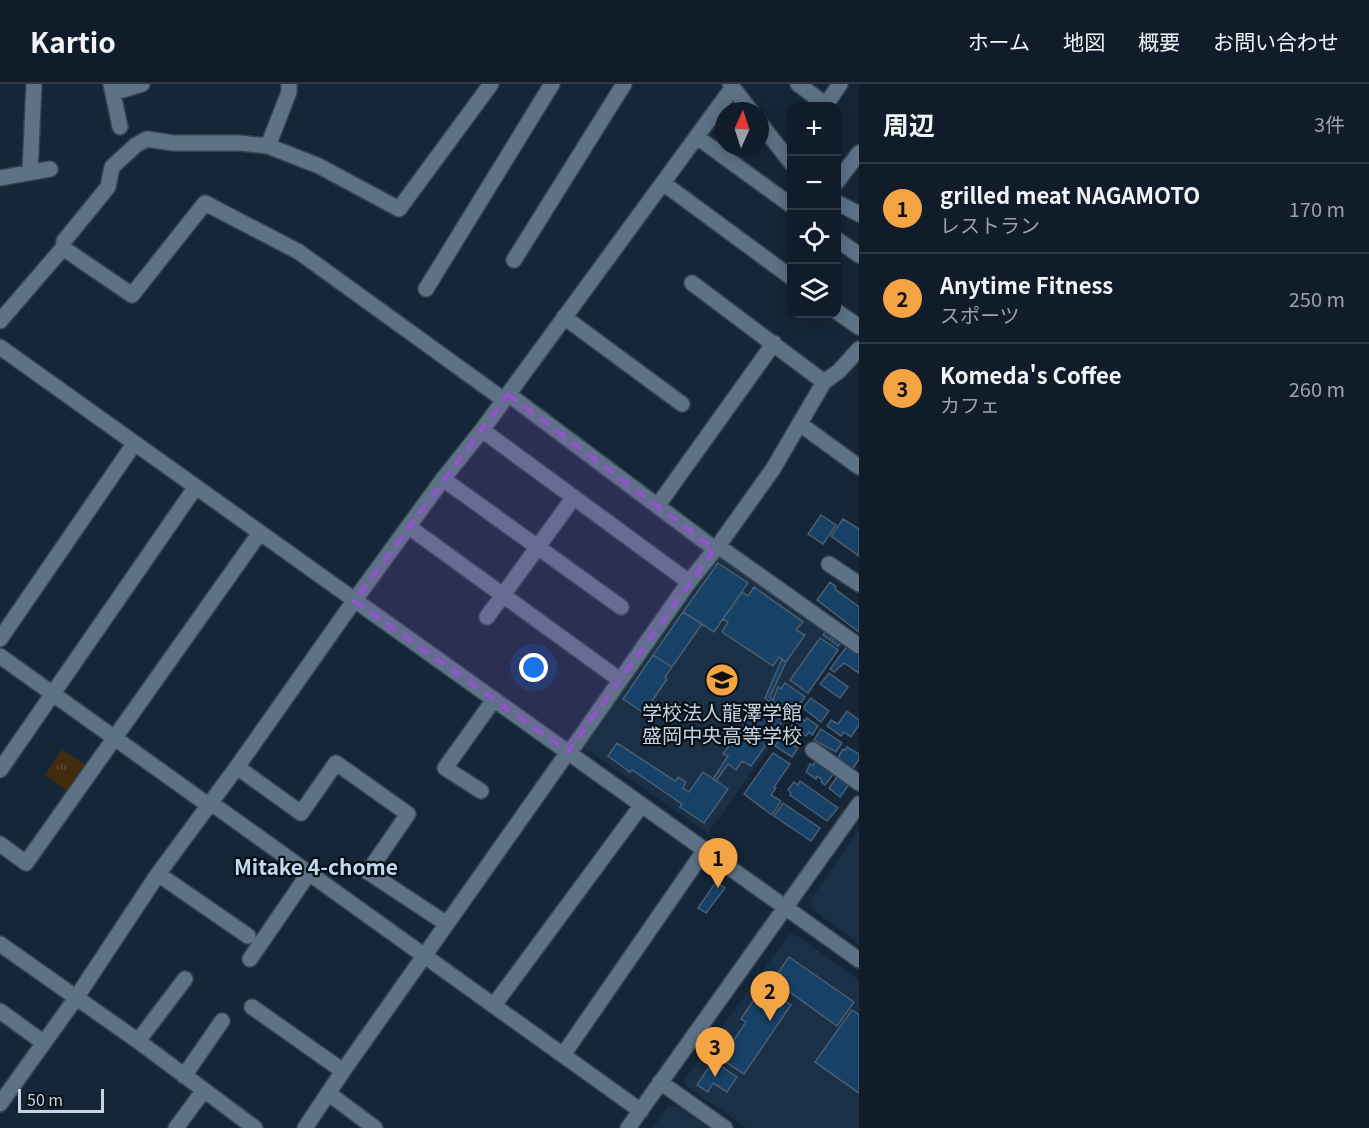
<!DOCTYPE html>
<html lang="ja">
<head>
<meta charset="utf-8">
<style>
	:root { --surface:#101c2a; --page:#1e2936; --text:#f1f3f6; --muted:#9ca1a8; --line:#303a47; --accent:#f4a443 }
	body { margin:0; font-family:Georgia,"Noto Sans JP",serif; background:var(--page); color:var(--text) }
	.controls { position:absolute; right:18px; top:18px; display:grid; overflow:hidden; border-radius:12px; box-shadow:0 3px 15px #0003 }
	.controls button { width:54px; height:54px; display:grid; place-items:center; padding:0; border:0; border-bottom:2px solid var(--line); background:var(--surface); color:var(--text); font:30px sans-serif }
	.compass { position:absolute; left:715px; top:18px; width:54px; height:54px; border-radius:50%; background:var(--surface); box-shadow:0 3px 15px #0003; rotate:3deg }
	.scale { position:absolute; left:18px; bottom:15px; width:86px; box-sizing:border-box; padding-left:6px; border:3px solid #c8d3df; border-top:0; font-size:16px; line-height:21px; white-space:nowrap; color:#c8d3df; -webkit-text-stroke:4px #070f16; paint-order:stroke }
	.you { position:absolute; left:534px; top:584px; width:21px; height:21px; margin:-15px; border:4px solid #fff; border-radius:50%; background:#1a73e8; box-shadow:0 0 0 9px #1a73e833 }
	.badge { display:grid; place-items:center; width:39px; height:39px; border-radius:50%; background:var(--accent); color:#111; font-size:20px; font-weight:700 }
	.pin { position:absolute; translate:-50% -50px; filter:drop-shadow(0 2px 3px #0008) }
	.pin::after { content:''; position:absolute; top:32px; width:21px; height:18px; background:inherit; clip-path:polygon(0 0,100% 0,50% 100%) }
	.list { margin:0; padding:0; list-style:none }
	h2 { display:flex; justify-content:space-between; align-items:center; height:78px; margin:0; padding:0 24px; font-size:26px }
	h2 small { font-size:20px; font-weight:400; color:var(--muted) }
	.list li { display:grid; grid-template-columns:39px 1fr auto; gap:18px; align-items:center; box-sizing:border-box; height:90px; padding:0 24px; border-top:2px solid var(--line) }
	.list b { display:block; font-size:22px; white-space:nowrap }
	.list p { margin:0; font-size:20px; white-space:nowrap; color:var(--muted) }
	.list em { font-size:20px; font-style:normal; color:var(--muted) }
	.icon { flex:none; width:33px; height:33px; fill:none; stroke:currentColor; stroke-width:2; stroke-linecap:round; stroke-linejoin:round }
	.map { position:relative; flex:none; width:859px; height:1044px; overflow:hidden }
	header { display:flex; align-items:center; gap:36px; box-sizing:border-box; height:84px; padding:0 30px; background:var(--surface); border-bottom:2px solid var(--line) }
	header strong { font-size:28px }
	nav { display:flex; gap:33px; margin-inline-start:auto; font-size:21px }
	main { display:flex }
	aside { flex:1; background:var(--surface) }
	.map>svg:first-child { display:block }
	.built { fill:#1a3046 }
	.park { fill:url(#park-tufts) }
	.building { fill:#174167; stroke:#4a5d71; stroke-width:1.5 }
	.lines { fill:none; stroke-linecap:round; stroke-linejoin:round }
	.minor-casing { stroke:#354250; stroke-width:18 }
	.minor { stroke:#5d7286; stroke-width:15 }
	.marked { fill:#8e56c7; fill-opacity:0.2; stroke:#8e56c7; stroke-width:4.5; stroke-dasharray:12 8; stroke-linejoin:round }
	.labels { text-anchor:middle; stroke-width:4.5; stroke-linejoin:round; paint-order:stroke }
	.poi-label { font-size:20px; fill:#c8d3df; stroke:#070f16 }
	.neighbourhood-label { font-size:21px; font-weight:bold; fill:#c3d9f0; stroke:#070f16 }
</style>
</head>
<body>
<header>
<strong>Kartio</strong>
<nav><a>ホーム</a><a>地図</a><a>概要</a><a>お問い合わせ</a></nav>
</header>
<main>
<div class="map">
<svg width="859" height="1044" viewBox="0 0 859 1044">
	<defs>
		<pattern id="park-tufts" width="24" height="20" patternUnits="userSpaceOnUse" patternTransform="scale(1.5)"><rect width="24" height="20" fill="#432b0e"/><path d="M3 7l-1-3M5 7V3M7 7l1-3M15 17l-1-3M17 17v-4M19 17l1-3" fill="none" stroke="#5d4931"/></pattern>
	</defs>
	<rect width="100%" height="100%" fill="#152638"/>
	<path class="built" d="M724 470 845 559 708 749 583 663 713 473Z
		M859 745V860L812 825 811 815Z
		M789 850 798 852 859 896V1044H747L686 1002 685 995Z
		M677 1022 708 1044H653L667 1023Z"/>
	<path class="park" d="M62 666 87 682 68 707 45 691Z"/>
	<path class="building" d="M821 431 836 441 823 460 808 450Z
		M843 435 859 445V472L831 452Z
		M718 479 748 499 714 548 683 528Z
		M830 498 836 503 835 505 859 523V548L817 516Z
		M754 503 803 538 796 546 805 551 786 578 779 573 773 582 722 548 728 538 723 535 742 508 748 512Z
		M683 528 702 540 672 583 653 571Z
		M825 548 832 552 830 556 823 551Z
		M834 553 841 558 838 562 832 557Z
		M820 554 838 566 808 609 790 596Z
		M847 562 859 571V589L844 579 834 588 830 585Z
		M653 571 672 583 665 593 667 595 644 629 623 615Z
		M782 575 786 578 770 613 773 616 778 603 781 605 785 599 805 613 793 629 781 620 777 627 770 623 772 619 765 614Z
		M829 589 848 603 840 614 820 600Z
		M811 614 829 627 821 638 803 624Z
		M759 620 768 626 770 623 777 627 775 631 783 637 751 682 742 677 736 686 728 680 716 697 713 695 728 672 723 670Z
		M847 627 859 636V641L851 653 844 648 841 652 827 642 831 636 838 640Z
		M798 632 805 637 807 634 818 642 812 651 809 648 806 652 802 649 801 651 791 643Z
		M821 645 842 659 836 668 814 656Z
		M781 653 798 664 792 673 775 662Z
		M617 659 675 697 678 693 686 698 683 704 689 708 703 688 728 705 704 739 680 723 682 720 632 686 630 688 608 672Z
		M847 663 859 670V675L852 686 838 673 843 665 845 666Z
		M773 669 790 680 774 703 776 704 771 711 781 717 772 731 744 710Z
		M817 675 834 689 825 701 821 698 822 696 817 692 816 695 806 688 810 680 813 681Z
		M837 693 850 699 840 713 829 704Z
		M800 697 838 724 827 737 790 711 791 709 788 706 794 698 798 701Z
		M783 719 820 744 811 757 774 732Z
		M716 798 725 804 706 829 698 824Z
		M789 873 854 918 837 942 773 896Z
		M763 902 791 921 744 990 721 975 746 938 741 935Z
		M852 926 859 931V1009L815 978Z
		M713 977 737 993 727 1008 713 999 708 1008 697 1001Z"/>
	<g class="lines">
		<defs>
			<path id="minor" d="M111 0 120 43
				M730 0 751 27
				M798 0 826 21
				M113 9 142 0
				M825 22 840 0
				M760 39 792 80
				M697 53 792 122
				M268 62 289 8V0
				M30 88 34 0
				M0 94 50 85
				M663 99 792 194
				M836 99 859 69
				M836 118 859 130
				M836 155 859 171
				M63 164 132 211 205 119 299 168 504 316
				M514 176 624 0
				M692 199 824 298
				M426 205 552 0
				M836 227 859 243
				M564 233 682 320
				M0 237 63 164 64 157 108 103 112 83 136 61 147 55 173 59H239L268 62 319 82 399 125 491 0
				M0 263 859 876
				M508 310 715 465
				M800 340 859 383
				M482 346 689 498
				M443 395 621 523
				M658 421 774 259
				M409 443 620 596
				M718 462 859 562
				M829 480 859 500
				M487 533 574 413
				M0 555 134 360
				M0 572 204 718 211 719 641 1027
				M813 666 859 699
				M237 683 301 729 336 679 408 730 368 788 447 840
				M0 686 195 404
				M481 707 445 684 493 617
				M0 760 26 779 259 450
				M158 790 248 852
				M0 860 138 957 255 1044
				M250 875 309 789
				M494 921 641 722
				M252 923 343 987
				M0 927 44 959
				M138 957 185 895
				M563 971 704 767
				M184 992 222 937
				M660 998 725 1044
				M328 1009 375 1044
				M0 1020 76 914 158 790 237 683 354 517 443 395 482 346 733 3
				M176 1044 204 1006
				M305 1044 343 987 568 668 575 661 689 498 718 462 773 385 824 298 839 287 859 265
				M628 1044 859 720"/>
		</defs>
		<use href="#minor" class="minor-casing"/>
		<use href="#minor" class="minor"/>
	</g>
	<path class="marked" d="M508 310 715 465 568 668 354 517Z"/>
	<defs>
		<symbol id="school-disc" viewBox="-11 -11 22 22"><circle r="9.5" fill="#f4a443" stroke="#070f16"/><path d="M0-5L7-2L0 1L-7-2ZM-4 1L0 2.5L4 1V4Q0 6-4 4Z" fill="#111"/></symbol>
	</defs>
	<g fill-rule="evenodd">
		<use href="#school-disc" x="703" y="577" width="38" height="38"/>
	</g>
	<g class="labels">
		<g class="poi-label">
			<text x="722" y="636">学校法人龍澤学館<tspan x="722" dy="23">盛岡中央高等学校</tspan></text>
		</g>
		<g class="neighbourhood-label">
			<text x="316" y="791">Mitake 4-chome</text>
		</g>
	</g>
</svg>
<div class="controls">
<button>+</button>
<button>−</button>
<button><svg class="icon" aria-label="locate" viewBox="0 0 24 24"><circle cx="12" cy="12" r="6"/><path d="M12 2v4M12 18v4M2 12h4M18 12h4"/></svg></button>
<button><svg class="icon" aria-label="layers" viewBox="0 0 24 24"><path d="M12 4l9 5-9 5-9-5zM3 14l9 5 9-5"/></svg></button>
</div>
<svg class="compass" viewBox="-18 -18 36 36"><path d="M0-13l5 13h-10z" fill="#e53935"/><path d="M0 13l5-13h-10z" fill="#9ca1a8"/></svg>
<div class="scale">50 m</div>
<div class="you"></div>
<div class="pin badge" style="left:718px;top:804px">1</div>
<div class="pin badge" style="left:770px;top:937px">2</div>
<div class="pin badge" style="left:715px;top:993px">3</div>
</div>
<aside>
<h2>周辺<small>3件</small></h2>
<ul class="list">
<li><span class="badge">1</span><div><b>grilled meat NAGAMOTO</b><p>レストラン</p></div><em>170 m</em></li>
<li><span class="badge">2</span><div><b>Anytime Fitness</b><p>スポーツ</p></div><em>250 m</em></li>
<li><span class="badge">3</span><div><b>Komeda's Coffee</b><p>カフェ</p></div><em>260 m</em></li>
</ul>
</aside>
</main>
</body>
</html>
